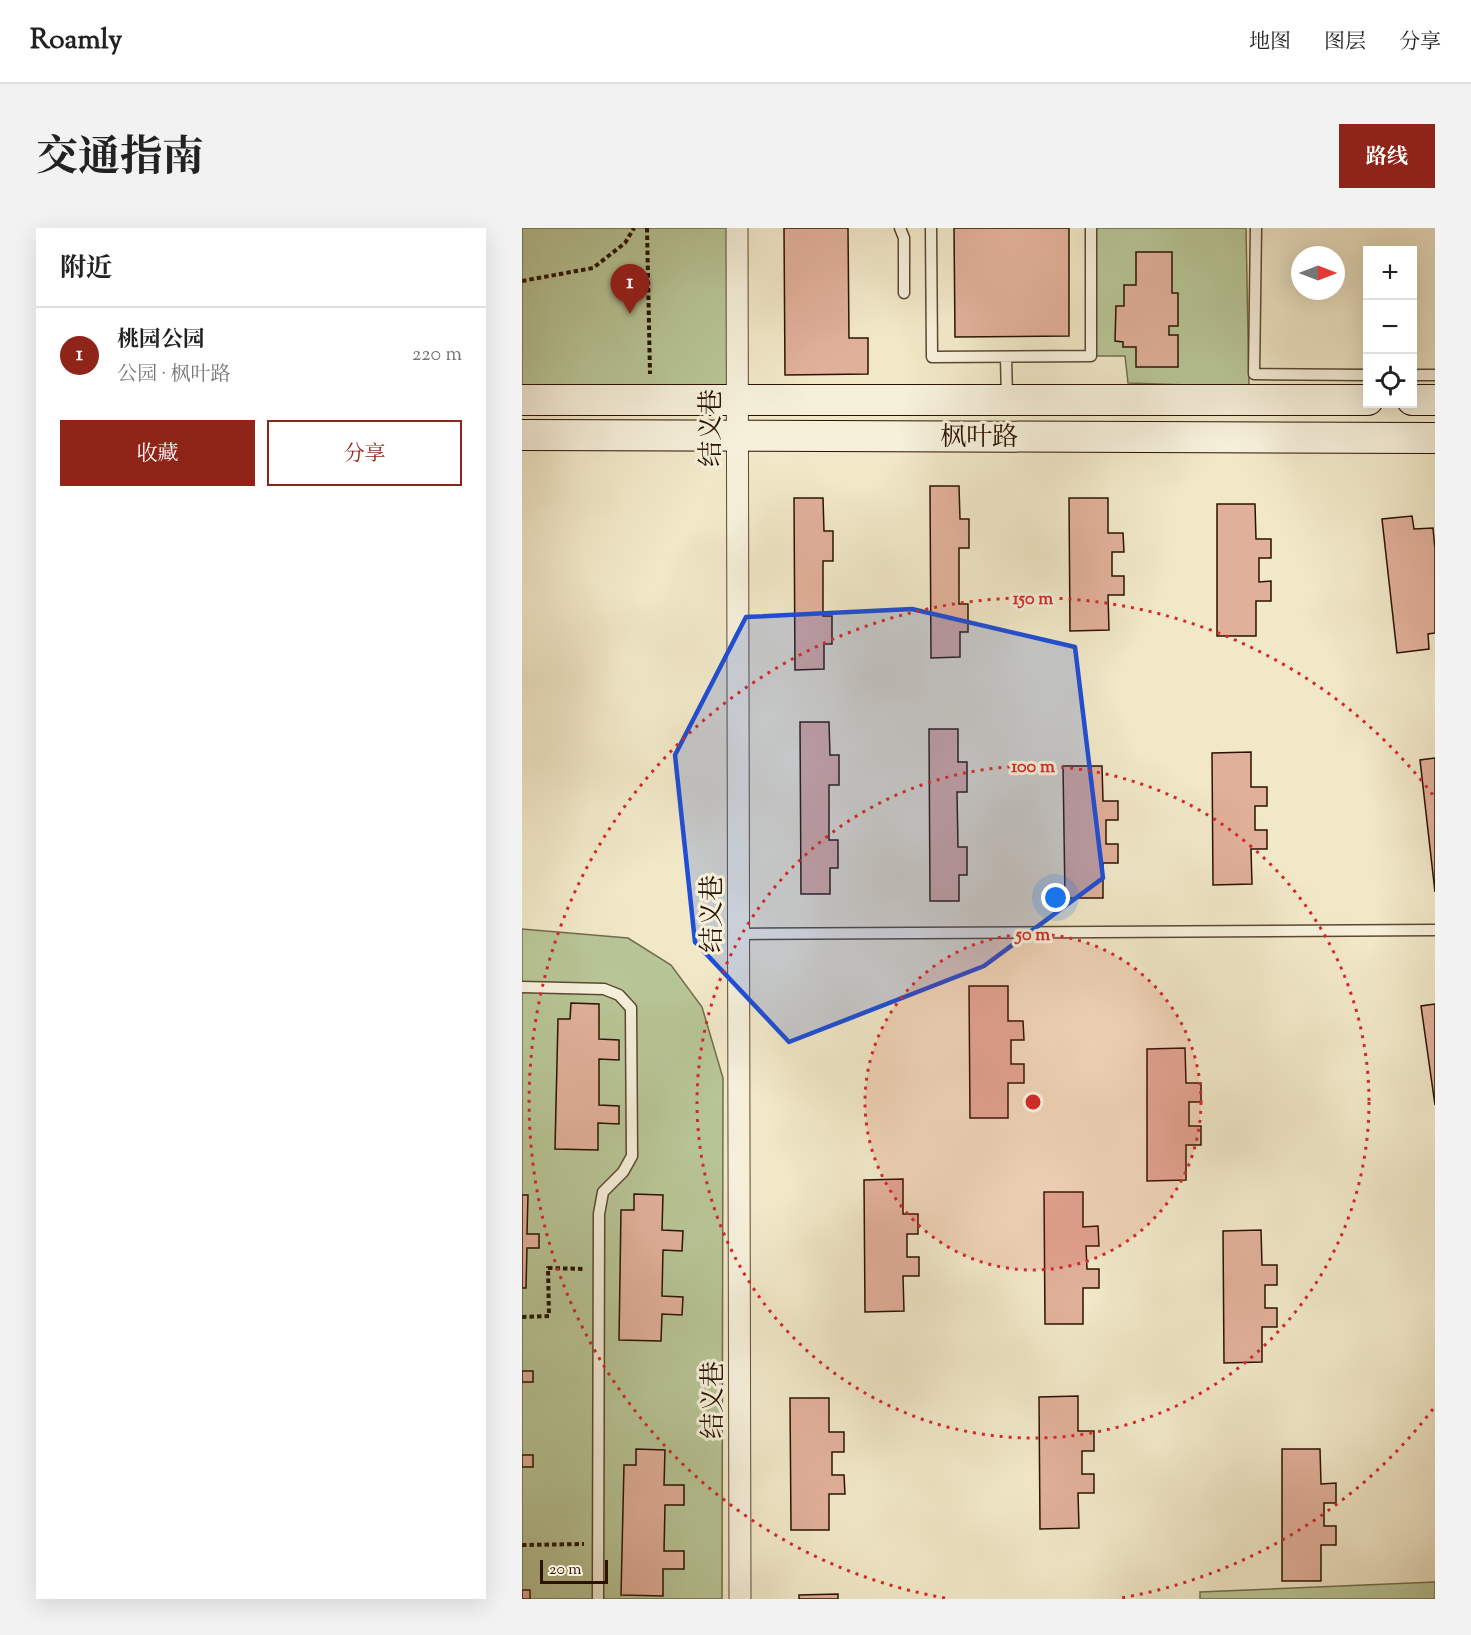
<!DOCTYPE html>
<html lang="zh">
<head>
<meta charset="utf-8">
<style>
	:root { --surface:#fff; --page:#f2f2f2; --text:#222; --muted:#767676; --line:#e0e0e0; --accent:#8f2418 }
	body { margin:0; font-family:"Sorts Mill Goudy","Noto Serif SC",serif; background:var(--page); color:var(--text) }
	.controls { position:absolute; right:18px; top:18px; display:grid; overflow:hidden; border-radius:0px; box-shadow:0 6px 24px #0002 }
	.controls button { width:54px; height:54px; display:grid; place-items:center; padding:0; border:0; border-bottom:2px solid var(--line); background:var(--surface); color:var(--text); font:30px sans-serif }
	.compass { position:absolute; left:769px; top:18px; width:54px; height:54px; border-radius:50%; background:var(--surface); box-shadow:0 6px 24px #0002; rotate:90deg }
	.scale { position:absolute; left:18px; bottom:15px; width:68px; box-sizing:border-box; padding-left:6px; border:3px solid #2a1300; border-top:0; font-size:16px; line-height:21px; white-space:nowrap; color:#2a1300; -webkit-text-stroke:4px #f6f0db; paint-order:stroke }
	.you { position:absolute; left:534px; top:670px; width:21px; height:21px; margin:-15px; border:4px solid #fff; border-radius:50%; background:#1a73e8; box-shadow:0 0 0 9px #1a73e833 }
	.badge { display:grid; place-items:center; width:39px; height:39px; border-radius:50%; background:var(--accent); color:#fff; font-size:20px; font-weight:700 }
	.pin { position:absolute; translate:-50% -50px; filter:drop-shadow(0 2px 3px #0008) }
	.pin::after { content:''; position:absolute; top:32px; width:21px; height:18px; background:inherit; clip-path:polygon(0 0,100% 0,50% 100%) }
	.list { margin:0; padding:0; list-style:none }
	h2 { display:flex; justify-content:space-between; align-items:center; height:78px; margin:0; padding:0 24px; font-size:26px }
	h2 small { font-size:20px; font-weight:400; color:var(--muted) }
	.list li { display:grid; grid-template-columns:39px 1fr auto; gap:18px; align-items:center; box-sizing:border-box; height:96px; padding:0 24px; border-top:2px solid var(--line) }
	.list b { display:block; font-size:22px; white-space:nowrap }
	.list p { margin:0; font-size:20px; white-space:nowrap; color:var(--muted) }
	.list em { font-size:20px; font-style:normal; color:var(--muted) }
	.actions { display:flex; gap:12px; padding:18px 24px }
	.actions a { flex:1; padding:14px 0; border:2px solid var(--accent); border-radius:0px; text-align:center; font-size:21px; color:var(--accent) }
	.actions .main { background:var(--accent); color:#fff }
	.icon { flex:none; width:33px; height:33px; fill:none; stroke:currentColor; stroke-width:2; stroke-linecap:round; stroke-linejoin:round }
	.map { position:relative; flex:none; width:913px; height:1371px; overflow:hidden; border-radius:0px }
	header { display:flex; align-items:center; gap:36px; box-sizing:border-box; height:84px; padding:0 30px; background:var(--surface); border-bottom:2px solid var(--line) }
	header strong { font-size:28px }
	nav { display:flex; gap:33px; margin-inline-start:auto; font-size:21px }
	.intro { display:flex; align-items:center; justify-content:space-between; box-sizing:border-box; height:144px; padding:0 36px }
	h1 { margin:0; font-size:42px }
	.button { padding:15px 27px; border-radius:0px; background:var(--accent); color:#fff; font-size:21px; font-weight:700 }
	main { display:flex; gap:36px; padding:0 36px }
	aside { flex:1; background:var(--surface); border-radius:0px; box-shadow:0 6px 24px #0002 }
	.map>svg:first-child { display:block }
	.green { fill:#b8c697; stroke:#716c4c; stroke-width:1.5 }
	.building { fill:#e1b09a; stroke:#2a1300; stroke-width:1.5 }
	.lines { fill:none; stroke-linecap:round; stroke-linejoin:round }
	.lane-casing { stroke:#5c4832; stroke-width:13 }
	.street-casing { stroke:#5c4832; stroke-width:23 }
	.secondary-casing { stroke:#2a1300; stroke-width:32 }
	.path { stroke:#2a1300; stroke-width:4; stroke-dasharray:4.5 3; stroke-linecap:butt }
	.lane { stroke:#f6f0db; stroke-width:10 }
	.street { stroke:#f6f0db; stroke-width:21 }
	.secondary { stroke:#f6f0db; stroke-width:30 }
	.marked { fill:#1d4ed8; fill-opacity:0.2; stroke:#1d4ed8; stroke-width:4.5; stroke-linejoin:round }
	.ring { fill:none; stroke:#d62828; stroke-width:3; stroke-dasharray:3 6 }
	.labels { text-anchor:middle; stroke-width:6; stroke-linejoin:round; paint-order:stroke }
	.street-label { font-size:26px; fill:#2a1300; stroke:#f6f0db }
	.centre { fill:#d62828; stroke:#f6f0db; stroke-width:3 }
	.ring-label { font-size:18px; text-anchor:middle; font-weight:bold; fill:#d62828; stroke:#f6f0db; stroke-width:6; stroke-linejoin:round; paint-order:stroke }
</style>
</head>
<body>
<header>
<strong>Roamly</strong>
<nav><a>地图</a><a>图层</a><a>分享</a></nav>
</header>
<div class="intro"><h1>交通指南</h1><a class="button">路线</a></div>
<main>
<aside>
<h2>附近<small></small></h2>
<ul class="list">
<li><span class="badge">1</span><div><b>桃园公园</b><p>公园 · 枫叶路</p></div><em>220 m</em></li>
</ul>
<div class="actions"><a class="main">收藏</a><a>分享</a></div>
</aside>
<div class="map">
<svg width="913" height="1371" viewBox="0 0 913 1371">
	<rect width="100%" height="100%" fill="#f1e8c8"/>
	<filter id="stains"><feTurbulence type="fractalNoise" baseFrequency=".00333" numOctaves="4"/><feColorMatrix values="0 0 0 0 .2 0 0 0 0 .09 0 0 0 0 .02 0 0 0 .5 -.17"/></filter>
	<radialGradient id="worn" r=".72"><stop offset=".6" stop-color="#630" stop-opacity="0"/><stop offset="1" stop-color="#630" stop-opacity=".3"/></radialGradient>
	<path class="green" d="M0 0H215V172H0Z
		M569 0H724L727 159 606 155 603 128H569Z
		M0 701 106 710 149 737 180 779 201 850 200 1371H0Z
		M913 1354V1371H678V1364Z"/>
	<path class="building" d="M262 0H326L327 110H346V146L263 147Z
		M432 0H547V108L433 109Z
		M614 24H650V65H656V98H647V107H656V139H614V119H601V114L593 113 594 78H602V57H614Z
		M408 258H437L438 291H447V320H437V376H446V404H438V429L409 430Z
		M272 270H301L302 303H311V333H301V388H310V416H302V441L273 442Z
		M547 270H586V305H601L602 324H590V348H602V367H586L587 402 548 403Z
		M695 276H733L734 311H749V330H737V354L749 353V373H734V408H695Z
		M890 288 892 301 911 300 913 321V405L906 406 907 421 875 425 860 291Z
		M278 494H307L308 527H317V557H307V612H316V640H308V666H279Z
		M407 501H436V534H445V564H435L436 619H445V647H437V673H408Z
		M729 524V559H745V578H733V602H745V621H729L730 656 691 657 690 525Z
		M913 530V664L898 532Z
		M541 538H580L581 573H596V592H584V616H596V635H581V670H543Z
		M447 758H486V793H501L502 812H489V836H502V855H486V890H448Z
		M49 775 77 776V811L97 812V832L77 831V877L97 878V896L76 895V922L33 921 36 791H48Z
		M913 776V877L899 778Z
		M663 820 664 855H679V874H667V898H679V917H664V952L625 953V821Z
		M381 951V986H396V1006H385V1029H397V1048H381L382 1083 343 1084 342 952Z
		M522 964H561V999L576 998 577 1018H564L565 1041H577V1060H561V1096H523Z
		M112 966 141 967 140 1002 161 1003 160 1023 141 1022 140 1068 161 1069 160 1087 140 1086 139 1113 97 1112 99 982H112Z
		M0 967H6L5 1006H17V1020H5L4 1060H0Z
		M739 1002 740 1037H755V1057H743V1080H755V1099H740V1134L702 1135 701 1003Z
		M0 1143H11V1154H0Z
		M556 1168V1203H572V1223H560V1246H572V1265H556L557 1300 518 1301 517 1169Z
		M268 1170H307V1204H322V1224H310V1247H322L323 1266H307V1302H269Z
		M114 1221 143 1222 142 1257H162V1277H143L142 1323H162V1341H141V1368L99 1367 102 1237H114Z
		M760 1221H798L799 1256 814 1255V1275H802V1298H814V1317H799V1353H760Z
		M0 1227H11V1239H0Z
		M0 1362H8V1371H0Z
		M316 1366V1371H277V1367Z"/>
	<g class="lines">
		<defs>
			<path id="lane" d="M378 0 382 10V65
				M409 0 410 129 569 128V0
				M734 0 732 146 846 147
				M484 129 485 172
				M890 147H913
				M216 706 913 702
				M0 759 82 761 97 767 109 780 110 928 101 944 81 964 77 986 76 1371"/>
			<path id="street" d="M215 0 218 1371"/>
			<path id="secondary" d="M0 172H846
				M890 172H913
				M0 207 913 210"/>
		</defs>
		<use href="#lane" class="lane-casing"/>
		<use href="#street" class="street-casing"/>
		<use href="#secondary" class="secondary-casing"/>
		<path class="path" d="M125 0 128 146
			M0 53 71 40 103 15 112 0
			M0 1089 27 1088 26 1040 62 1041
			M0 1317 62 1316"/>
		<use href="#lane" class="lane"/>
		<use href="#street" class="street"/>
		<use href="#secondary" class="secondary"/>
	</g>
	<path class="marked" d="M390 381 553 419 581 650 462 738 267 814 173 714 153 527 224 389Z"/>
	<circle cx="511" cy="874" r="168" fill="#d62828" fill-opacity=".12"/>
	<g class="ring">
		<circle cx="511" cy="874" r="168"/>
		<circle cx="511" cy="874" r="336"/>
		<path d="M911 1181A504 504 0 0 1 599 1370M423 1370A504 504 0 1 1 911 567"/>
	</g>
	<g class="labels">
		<g class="street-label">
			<text transform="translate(188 200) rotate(-90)" y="9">结义巷</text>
			<text x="457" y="217">枫叶路</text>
			<text transform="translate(189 686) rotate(-90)" y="9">结义巷</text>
			<text transform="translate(190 1172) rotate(-90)" y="9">结义巷</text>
		</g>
	</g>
	<circle cx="511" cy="874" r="9" class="centre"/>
	<g class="ring-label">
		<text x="511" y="376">150 m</text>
		<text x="511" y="544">100 m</text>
		<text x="511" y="712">50 m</text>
	</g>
	<rect width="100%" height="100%" filter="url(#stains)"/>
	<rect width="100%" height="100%" fill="url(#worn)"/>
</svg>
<div class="controls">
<button>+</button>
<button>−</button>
<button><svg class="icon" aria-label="locate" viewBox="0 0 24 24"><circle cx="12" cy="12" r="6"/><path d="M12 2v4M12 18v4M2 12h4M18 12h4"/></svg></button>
</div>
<svg class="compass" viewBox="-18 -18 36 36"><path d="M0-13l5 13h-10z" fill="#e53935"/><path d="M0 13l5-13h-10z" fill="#767676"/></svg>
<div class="scale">20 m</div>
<div class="you"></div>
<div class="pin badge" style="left:108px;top:86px">1</div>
</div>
</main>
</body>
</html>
